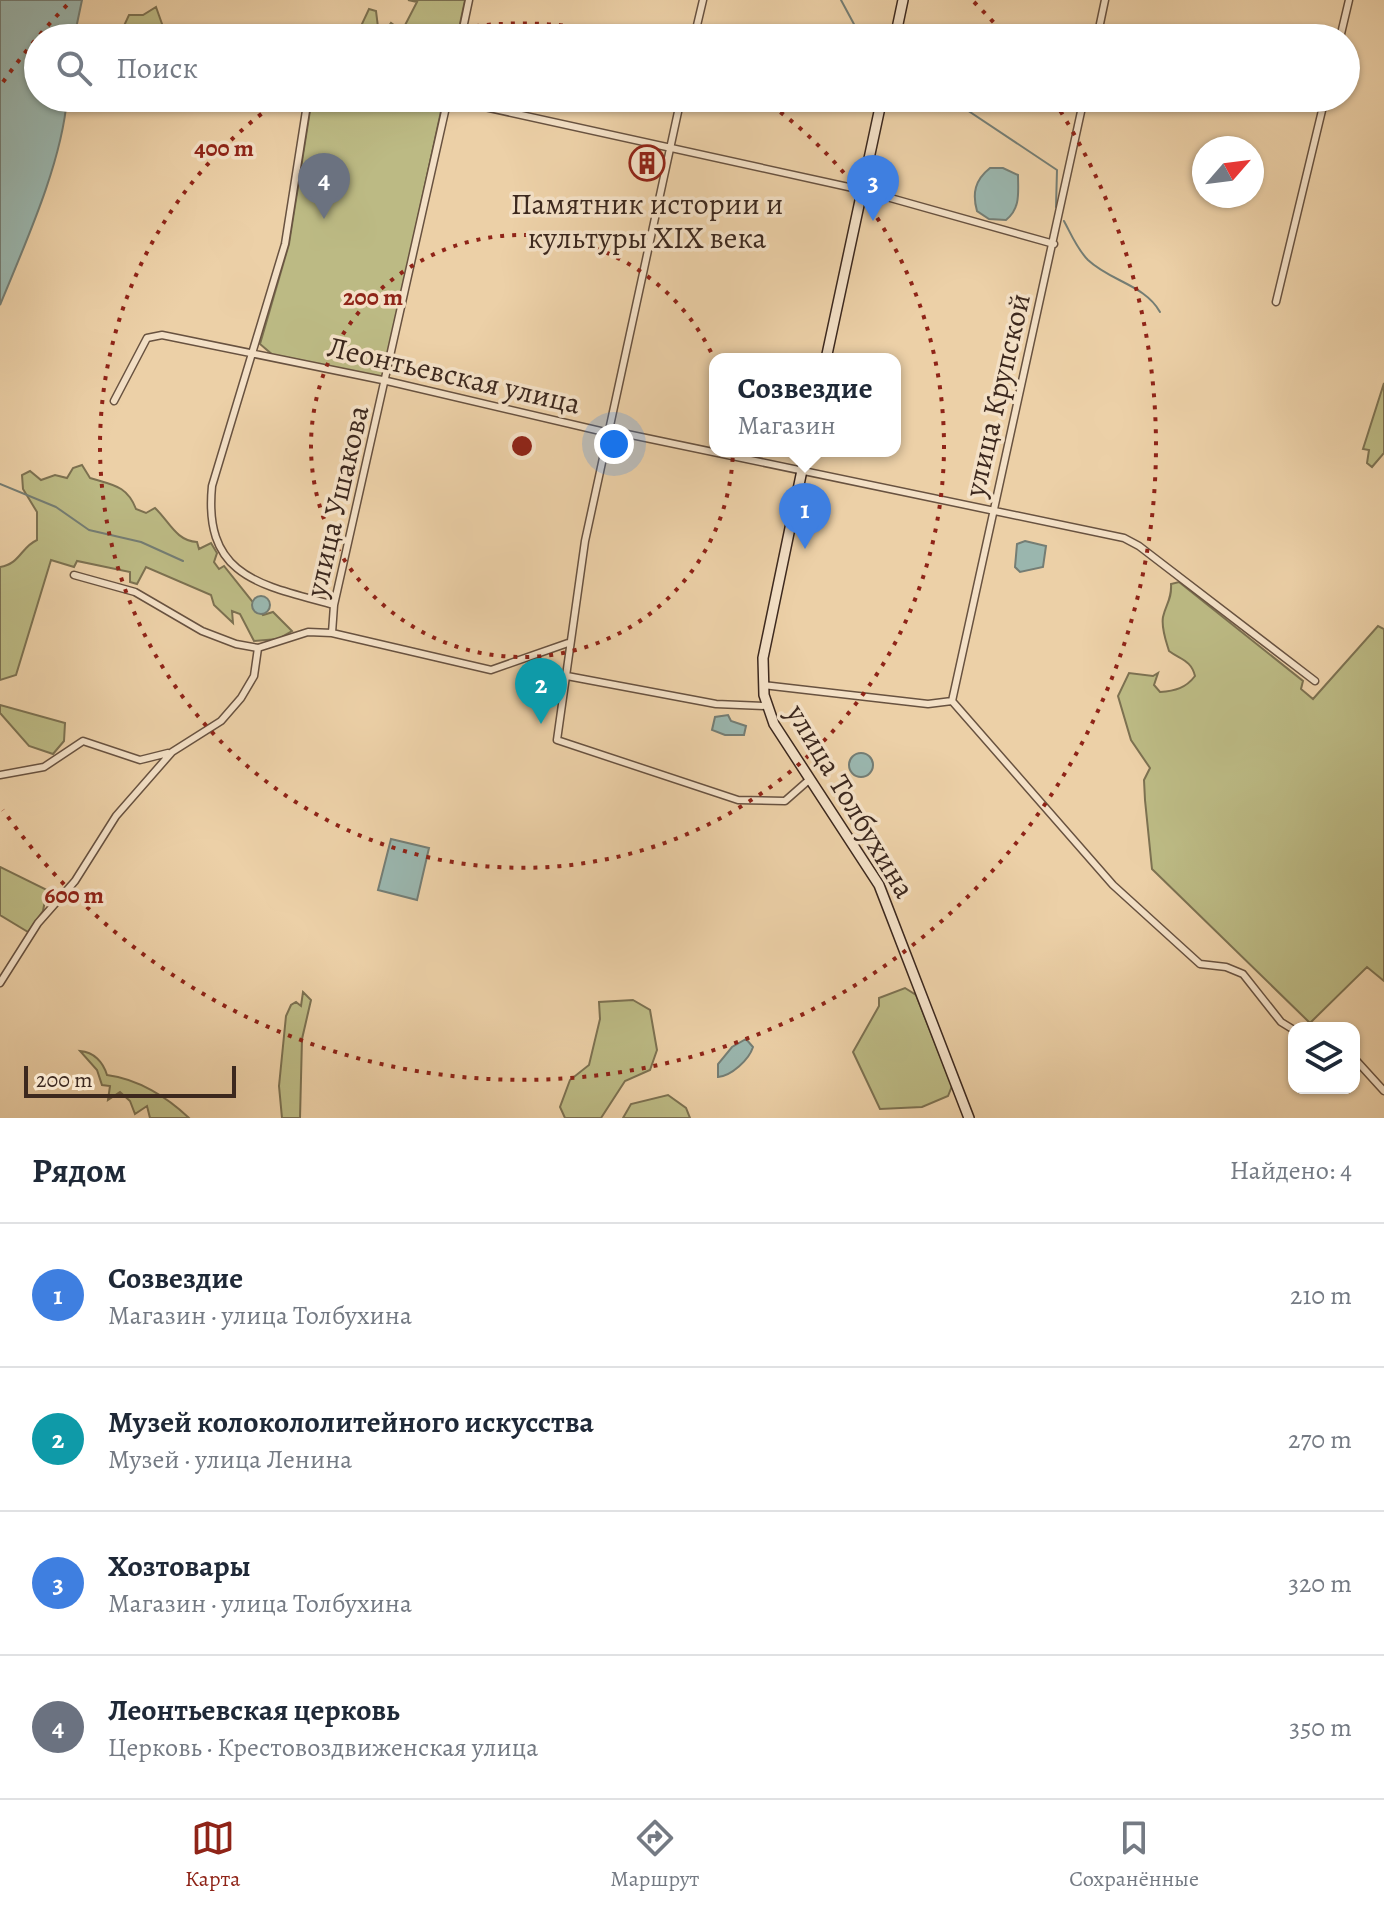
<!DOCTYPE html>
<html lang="ru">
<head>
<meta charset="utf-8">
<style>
	:root { --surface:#fff; --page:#f2f2f3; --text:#1f2937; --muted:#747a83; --line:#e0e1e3; --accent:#8f2418 }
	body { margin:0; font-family:Alegreya,serif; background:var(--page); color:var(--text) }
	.controls { position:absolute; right:24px; bottom:24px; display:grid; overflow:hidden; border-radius:16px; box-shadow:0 2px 6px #0004 }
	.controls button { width:72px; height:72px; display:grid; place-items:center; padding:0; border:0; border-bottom:2px solid var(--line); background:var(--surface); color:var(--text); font:40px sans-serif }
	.compass { position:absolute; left:1192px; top:136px; width:72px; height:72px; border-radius:50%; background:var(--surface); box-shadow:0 2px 6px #0004; rotate:62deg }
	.scale { position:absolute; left:24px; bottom:20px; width:212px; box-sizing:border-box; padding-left:8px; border:4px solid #3c281e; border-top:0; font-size:22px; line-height:28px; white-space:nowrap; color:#3c281e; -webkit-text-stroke:6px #f3e0c6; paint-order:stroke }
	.you { position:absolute; left:614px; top:444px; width:28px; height:28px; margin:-20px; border:6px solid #fff; border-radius:50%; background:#1a73e8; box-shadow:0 0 0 12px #1a73e833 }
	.badge { display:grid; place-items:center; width:52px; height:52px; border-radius:50%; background:var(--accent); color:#fff; font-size:26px; font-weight:700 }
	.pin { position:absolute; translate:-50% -66px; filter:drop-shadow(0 2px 4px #0008) }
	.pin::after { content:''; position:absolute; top:42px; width:28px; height:24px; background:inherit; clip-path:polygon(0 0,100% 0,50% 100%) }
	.popup { position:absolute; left:709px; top:353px; width:192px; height:104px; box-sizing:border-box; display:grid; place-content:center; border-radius:16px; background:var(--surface); filter:drop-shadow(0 2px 6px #0005); font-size:26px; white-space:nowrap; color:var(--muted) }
	.popup b { font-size:30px; color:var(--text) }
	.popup::after { content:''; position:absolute; left:50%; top:100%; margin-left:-16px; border:16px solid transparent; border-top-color:var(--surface) }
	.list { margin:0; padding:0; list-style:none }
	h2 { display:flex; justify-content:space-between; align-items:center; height:104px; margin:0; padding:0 32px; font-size:34px }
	h2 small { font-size:26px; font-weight:400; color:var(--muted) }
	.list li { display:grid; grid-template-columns:52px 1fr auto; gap:24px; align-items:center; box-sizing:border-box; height:144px; padding:0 32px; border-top:2px solid var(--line) }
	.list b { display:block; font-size:30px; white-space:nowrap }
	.list p { margin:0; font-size:26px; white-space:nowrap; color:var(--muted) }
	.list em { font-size:26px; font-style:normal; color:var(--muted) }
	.icon { flex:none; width:44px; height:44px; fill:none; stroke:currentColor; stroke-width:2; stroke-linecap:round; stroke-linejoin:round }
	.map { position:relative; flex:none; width:1384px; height:1118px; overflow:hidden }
	.search { position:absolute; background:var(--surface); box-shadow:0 2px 6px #0004; left:24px; right:24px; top:24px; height:88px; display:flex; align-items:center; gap:20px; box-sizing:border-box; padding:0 28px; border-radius:44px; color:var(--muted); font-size:30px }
	.sheet { height:680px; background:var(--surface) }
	nav { display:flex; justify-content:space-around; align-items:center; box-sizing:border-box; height:112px; border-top:2px solid var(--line); background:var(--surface); font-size:22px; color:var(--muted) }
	nav a { display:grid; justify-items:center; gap:4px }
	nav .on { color:var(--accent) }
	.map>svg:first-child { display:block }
	.green { fill:#bcba84; stroke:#7c7151; stroke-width:2 }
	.water { fill:#9ab6ae; stroke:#747d74; stroke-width:2 }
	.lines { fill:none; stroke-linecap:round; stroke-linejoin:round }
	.stream { stroke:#747d74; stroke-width:2 }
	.street-casing { stroke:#685240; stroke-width:9 }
	.secondary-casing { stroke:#3c281e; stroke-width:12 }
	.street { stroke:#f3e0c6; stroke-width:6 }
	.secondary { stroke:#f3e0c6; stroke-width:9 }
	.ring { fill:none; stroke:#8f2418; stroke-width:4; stroke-dasharray:4 8 }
	.labels { text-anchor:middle; stroke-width:7; stroke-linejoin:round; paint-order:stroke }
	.poi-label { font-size:30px; fill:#3c281e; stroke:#f3e0c6 }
	.street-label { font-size:30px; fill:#3c281e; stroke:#f3e0c6 }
	.centre { fill:#8f2418; stroke:#f3e0c6; stroke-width:4 }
	.ring-label { font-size:24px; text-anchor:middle; font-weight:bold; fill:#8f2418; stroke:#f3e0c6; stroke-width:7; stroke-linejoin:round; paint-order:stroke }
</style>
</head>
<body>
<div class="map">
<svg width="1384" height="1118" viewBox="0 0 1384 1118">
	<rect width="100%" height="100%" fill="#ecd0a7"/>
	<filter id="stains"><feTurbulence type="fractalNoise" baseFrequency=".0025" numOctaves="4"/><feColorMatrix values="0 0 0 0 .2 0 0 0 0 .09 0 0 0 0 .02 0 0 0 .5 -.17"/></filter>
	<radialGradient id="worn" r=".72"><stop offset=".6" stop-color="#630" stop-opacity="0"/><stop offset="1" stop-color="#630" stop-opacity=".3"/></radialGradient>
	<path class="green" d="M408 0H465L457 38H364L361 26 369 9 376 11 378 27 384 33 391 23 402 31 417 2Z
		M156 7 167 38H130L122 30 129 15H143Z
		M312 98H422L443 102 384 375 381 378 274 356 260 344 289 244Z
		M1384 383V453L1372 467 1367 463 1369 450 1363 449Z
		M82 465 90 478C112 485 127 485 136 509L146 513 155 508C169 521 176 541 197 542L199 549 211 543 217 553 214 562 219 569 224 566 263 615 273 612 292 631 278 639 254 641 240 614 232 611 233 623 214 605 211 595 146 567 137 584 130 582V572L77 561 74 567 51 560 16 675 0 680V567C20 564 21 547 37 540V512L23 489 22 475 30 471 41 480 55 475 67 478 73 468Z
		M1179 582 1303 681 1301 689 1313 699 1378 626 1384 629V981L1367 967 1310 1023 1152 869 1145 800 1144 780 1150 768 1131 740 1118 696 1129 673 1153 676 1158 673 1154 685 1160 692C1175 691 1186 688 1195 676 1191 660 1181 660 1169 651 1166 641 1161 628 1163 617 1166 604 1172 599 1171 584Z
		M0 705 65 723 64 741 53 754 29 746 0 713Z
		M0 867 47 890 43 911 28 932 0 915Z
		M905 988 916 995 952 1086 948 1096 922 1107 880 1109 853 1052 879 1006V998Z
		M303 992 311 1000 302 1039 300 1118H282L279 1086 286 1016 291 1005 296 1002 301 1006Z
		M633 1000 650 1010 657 1050 650 1070 625 1081 601 1118H565L560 1107 570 1080 589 1065 600 1019 599 1002Z
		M80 1051C94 1052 103 1062 107 1075 138 1079 167 1097 189 1118H150L147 1106 135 1114 130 1101 120 1092 108 1100 110 1086 102 1085 97 1070Z
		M668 1095 686 1108 690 1118H623L631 1104Z"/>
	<path class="water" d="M0 0H82L74 38H38V98H67C62 163 25 244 0 305Z
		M990 168H1003L1018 175C1018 192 1021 208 1006 220L989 219 977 211C972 193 975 180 990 168Z
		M1025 541 1046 546 1043 567 1020 572 1015 567 1017 544Z
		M252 605a9 9 0 1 1 18 0a9 9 0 1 1-18 0Z
		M728 715 731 721 746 726 744 735H725L712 730 715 717Z
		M849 765a12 12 0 1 1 24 0a12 12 0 1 1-24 0Z
		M391 839 429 848 417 900 378 890Z
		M746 1039 753 1047C749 1060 731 1076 718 1077V1064L732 1047Z"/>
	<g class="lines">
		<path class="stream" d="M841 0 855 26 870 38
			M949 98 1057 170 1056 207
			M1064 221C1071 234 1077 249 1088 260 1110 281 1145 285 1160 312
			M0 484 56 507 89 530 141 542 183 561"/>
		<defs>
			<path id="street" d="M461 38 469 0
				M694 38 703 0
				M1097 38 1105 0
				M1340 38 1349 0
				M308 98 285 244 212 486C203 578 262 585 334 605
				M444 98 862 190 1054 244
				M681 98 585 541 557 740 738 800 785 801 810 779
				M1276 302 1325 98
				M114 401 147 338 162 335 387 381 609 433H622L1124 538 1139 546 1315 681
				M74 575 135 592 202 631 236 644 258 648 308 632 332 633 491 670 568 643
				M332 633 334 605 448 98
				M567 676 716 704 767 706
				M763 685 928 704 952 701
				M952 701 1084 98
				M952 701 1113 885 1200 964 1226 967 1243 974 1281 1022 1294 1030
				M0 775 44 767 83 741 140 760 168 753
				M0 983 38 923 75 881 116 816 172 752 221 721 241 698 254 676 258 648
				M1305 1028H1320
				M1354 1058 1384 1091"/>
			<path id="secondary" d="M895 38 903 0
				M826 359 882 98
				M806 451 763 658 764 695 774 724 879 885 969 1118"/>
		</defs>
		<use href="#street" class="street-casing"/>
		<use href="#secondary" class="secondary-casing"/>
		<use href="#street" class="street"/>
		<use href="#secondary" class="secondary"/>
	</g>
	<g class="ring">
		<circle cx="522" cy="446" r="211"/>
		<path d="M416 37A422 422 0 0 1 628 37M761 98A422 422 0 1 1 283 98"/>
		<path d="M3 82A634 634 0 0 1 70 2M974 2A634 634 0 0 1 1004 34M1054 101A634 634 0 0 1 3 810"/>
	</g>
	<defs>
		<symbol id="building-ring" viewBox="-11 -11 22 22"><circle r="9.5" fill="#f3e0c6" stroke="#8f2418" stroke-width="1.5"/><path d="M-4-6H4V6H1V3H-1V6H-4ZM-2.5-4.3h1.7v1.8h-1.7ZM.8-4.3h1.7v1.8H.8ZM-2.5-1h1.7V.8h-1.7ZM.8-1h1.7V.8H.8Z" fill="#8f2418"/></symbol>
	</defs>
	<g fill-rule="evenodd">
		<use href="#building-ring" x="627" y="143" width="40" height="40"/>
	</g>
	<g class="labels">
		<g class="poi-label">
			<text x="647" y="214">Памятник истории и<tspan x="647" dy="34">культуры XIX века</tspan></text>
		</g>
		<g class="street-label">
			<text transform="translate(454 375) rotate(13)" y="10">Леонтьевская улица</text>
			<text transform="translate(997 395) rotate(-77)" y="10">улица Крупской</text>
			<text transform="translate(337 501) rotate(-77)" y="10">улица Ушакова</text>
			<text transform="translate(851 801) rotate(59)" y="10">улица Толбухина</text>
		</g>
	</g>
	<circle cx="522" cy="446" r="12" class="centre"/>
	<g class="ring-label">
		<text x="224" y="156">400 m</text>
		<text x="373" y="305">200 m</text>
		<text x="74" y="903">600 m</text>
	</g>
	<rect width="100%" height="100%" filter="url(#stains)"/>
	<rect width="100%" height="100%" fill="url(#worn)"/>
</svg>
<div class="controls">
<button><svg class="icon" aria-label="layers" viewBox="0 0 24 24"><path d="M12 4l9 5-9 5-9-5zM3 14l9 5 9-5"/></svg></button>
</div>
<svg class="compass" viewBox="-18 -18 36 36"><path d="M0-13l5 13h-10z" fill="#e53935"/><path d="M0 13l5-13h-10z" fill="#747a83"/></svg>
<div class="scale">200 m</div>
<div class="you"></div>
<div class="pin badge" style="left:805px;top:549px;background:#3f7fe0">1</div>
<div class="popup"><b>Созвездие</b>Магазин</div>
<div class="pin badge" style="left:541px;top:724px;background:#0f9aa8">2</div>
<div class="pin badge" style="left:873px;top:221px;background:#3f7fe0">3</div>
<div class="pin badge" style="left:324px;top:219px;background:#6b7280">4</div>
<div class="search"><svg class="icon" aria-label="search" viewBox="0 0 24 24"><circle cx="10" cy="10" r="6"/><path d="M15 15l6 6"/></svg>Поиск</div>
</div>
<section class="sheet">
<h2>Рядом<small>Найдено: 4</small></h2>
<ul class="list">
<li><span class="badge" style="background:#3f7fe0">1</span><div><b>Созвездие</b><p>Магазин · улица Толбухина</p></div><em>210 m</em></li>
<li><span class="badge" style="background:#0f9aa8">2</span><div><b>Музей колокололитейного искусства</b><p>Музей · улица Ленина</p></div><em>270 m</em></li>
<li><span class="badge" style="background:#3f7fe0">3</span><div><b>Хозтовары</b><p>Магазин · улица Толбухина</p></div><em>320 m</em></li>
<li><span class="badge" style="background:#6b7280">4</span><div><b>Леонтьевская церковь</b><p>Церковь · Крестовоздвиженская улица</p></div><em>350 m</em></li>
</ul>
</section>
<nav>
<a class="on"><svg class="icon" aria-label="map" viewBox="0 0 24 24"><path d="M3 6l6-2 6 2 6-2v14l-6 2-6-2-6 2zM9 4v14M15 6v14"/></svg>Карта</a>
<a><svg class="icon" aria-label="directions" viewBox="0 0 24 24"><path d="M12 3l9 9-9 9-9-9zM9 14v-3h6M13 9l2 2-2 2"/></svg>Маршрут</a>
<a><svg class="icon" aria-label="saved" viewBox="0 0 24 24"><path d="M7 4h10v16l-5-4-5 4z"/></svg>Сохранённые</a>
</nav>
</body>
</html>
